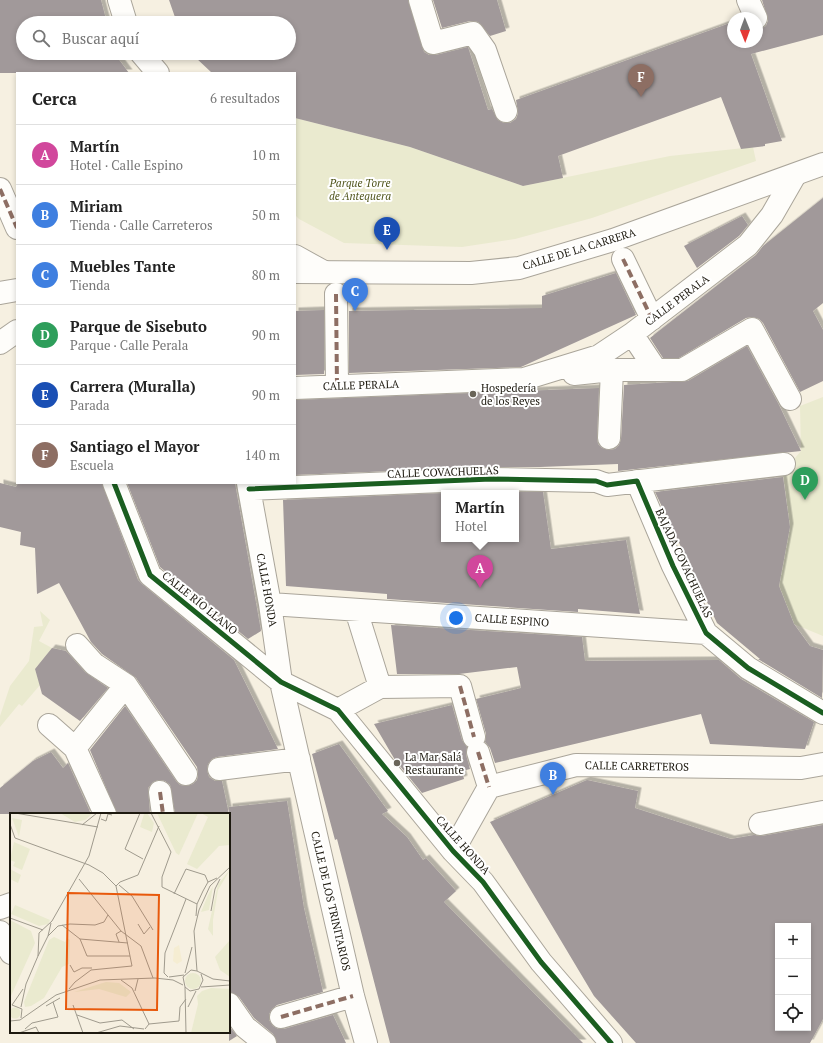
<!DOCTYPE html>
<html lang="es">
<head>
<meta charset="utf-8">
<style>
	:root { --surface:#fff; --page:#f6f6f6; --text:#222; --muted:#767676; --line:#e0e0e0; --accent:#111827 }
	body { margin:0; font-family:"PT Serif",serif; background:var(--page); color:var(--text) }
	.controls { position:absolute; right:12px; bottom:12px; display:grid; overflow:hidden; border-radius:0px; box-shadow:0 2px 6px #0003 }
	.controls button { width:36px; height:36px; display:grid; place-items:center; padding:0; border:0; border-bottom:1px solid var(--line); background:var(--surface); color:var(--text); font:20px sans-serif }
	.compass { position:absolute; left:727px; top:12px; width:36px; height:36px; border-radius:50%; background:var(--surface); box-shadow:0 2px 6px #0003; rotate:179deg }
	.you { position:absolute; left:456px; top:618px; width:14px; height:14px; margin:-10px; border:3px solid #fff; border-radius:50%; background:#1a73e8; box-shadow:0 0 0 6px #1a73e833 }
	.badge { display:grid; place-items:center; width:26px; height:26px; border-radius:50%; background:var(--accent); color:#fff; font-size:13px; font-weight:700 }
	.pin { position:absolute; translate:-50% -33px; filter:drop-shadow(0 1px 2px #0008) }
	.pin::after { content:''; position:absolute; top:21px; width:14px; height:12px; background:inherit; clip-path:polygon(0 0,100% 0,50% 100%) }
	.popup { position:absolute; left:441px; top:490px; width:78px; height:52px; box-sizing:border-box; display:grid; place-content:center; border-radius:0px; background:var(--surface); filter:drop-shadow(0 1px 3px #0005); font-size:13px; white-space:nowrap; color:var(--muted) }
	.popup b { font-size:15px; color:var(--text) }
	.popup::after { content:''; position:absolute; left:50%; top:100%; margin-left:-8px; border:8px solid transparent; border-top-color:var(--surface) }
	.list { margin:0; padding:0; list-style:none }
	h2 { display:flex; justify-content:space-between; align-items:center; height:52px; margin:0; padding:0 16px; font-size:17px }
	h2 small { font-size:13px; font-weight:400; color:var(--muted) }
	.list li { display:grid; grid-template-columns:26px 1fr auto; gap:12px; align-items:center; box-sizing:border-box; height:60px; padding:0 16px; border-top:1px solid var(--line) }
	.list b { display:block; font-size:15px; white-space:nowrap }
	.list p { margin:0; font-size:13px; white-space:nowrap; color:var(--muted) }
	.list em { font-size:13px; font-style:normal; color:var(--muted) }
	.icon { flex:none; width:22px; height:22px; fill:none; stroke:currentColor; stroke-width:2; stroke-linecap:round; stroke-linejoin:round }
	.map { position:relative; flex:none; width:823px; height:1043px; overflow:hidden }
	.search { position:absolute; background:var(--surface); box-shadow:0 2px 6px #0003; left:16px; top:16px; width:280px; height:44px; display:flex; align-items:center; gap:10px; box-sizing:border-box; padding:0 14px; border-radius:22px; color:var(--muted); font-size:15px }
	.panel { position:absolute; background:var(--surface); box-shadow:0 2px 6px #0003; left:16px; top:72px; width:280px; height:412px; border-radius:0px }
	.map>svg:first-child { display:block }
	.green { fill:#eaeacf }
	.building { fill:#a1999a; fill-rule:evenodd; filter:url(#shadow) }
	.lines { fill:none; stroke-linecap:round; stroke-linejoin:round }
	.minor-casing { stroke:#aaa59a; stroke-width:24 }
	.major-casing { stroke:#aaa59a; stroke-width:24 }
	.minor { stroke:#fefdfa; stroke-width:22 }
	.major { stroke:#fefdfa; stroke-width:22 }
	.quiet { stroke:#8d6e63; stroke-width:4; stroke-dasharray:8 4; stroke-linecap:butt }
	.cycleway-casing { stroke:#fff; stroke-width:8 }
	.cycleway { stroke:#1b5e20; stroke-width:5 }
	.poi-dot { fill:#696458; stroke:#fff; stroke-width:1.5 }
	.labels { text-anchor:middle; stroke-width:4; stroke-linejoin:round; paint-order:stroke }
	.park-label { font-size:11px; font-style:italic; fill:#50551c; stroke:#fff }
	.street-label { font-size:11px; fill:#1d190f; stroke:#fff }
	.poi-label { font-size:11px; fill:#1d190f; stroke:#fff; text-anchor:start }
	.inset-road { fill:none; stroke:#9f9a8d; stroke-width:1 }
	.view { fill:#e8590c; fill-opacity:0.15; stroke:#e8590c; stroke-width:2 }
	.inset-edge { fill:none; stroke:#1d190f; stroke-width:2 }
</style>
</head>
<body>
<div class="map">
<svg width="823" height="1043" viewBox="0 0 823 1043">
	<defs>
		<filter id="shadow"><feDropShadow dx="3.5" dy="-3.5" stdDeviation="0" flood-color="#0004"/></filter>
	</defs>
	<rect width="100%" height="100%" fill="#f6f0e1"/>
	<path class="green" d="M295 118 410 147 523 186 670 156 753 147 756 161 592 218 515 239 462 247 344 243 299 219 295 215Z
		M823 397V636L794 624 779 586 790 527 783 472 801 451 800 406Z
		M40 611 50 620 39 641 52 648 35 669 40 685 22 706 19 704 0 727V716L10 686 29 661 34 627 43 626Z"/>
	<path class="building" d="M0 0H101L107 23H23V53H114L129 73H0Z
		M169 0H408L424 52 429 55H436L468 47 488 110 492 109 498 120 504 123H510L516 119 518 113 516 100 733 22V42H757V30L766 26 768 20 762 0H823V35L751 54 782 141 765 144V146L741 149 721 97 558 156 563 178 523 186 410 147 295 118V73H212L195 57 190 58 188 53H289V23H177Z
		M433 0H497L506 31 490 36 478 22 470 21 442 28Z
		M823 198V303L813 311 823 330V381L800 392 763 323 759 319 752 317 746 318 679 358H663L650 338 756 255 763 246Z
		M742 216 748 225 739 236 697 268 684 246Z
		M616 273 636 315 521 367 349 373V311L542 308V296Z
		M324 310V374L295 375V311Z
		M747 346 778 403 801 451 618 471V464L540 467H490L295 475V400L599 388 597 438 598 444 602 448 609 450 615 449 619 445 621 439 624 385 688 381Z
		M783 477 790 527 779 586 794 624 810 646 823 650 822 698 758 659H760L717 623 655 492Z
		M0 483 16 487 18 483H102L138 580 142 584 234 660 278 749 217 757 212 759 208 764 207 770 209 777 215 781H222L229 814H175L170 785 165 781 159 780 153 782 148 788 150 814H117L90 750 125 706 176 781 180 785 186 786 193 784 197 780 198 774 197 767 136 678 102 654 91 642 59 583 37 594 35 548 20 545 21 532 0 527Z
		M127 483H235L261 631 248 639 160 567Z
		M491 492H543L551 549 626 540 640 614 578 609V612L387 599V594L286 586 283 500 444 493V539H516V493H455Z
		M391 625 582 637 585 661 719 660 741 679 814 722 805 749 710 744 701 714 495 763 490 748 485 742 486 734 476 699 521 688 517 667 459 674H397Z
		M52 648 66 651 85 672 108 688 80 721 42 694 35 669Z
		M452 705 462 740 467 747 466 755 470 769 462 771 464 779 422 793 395 760 374 724Z
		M339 744 388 811 382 814 407 837 423 860 426 858 456 891 444 902 583 1043H390L337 839 335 840 312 754Z
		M51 752 63 768 68 763 91 814H0V788L33 761Z
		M587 780 638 791 635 808 731 839 754 835 762 836 823 825V1019L810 1043H636L594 996 490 822ZM778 926H808V1028H778Z
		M287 801 304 908 323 992 277 1005 272 1009 269 1014V1020L273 1026 278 1029H284L333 1015 346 1043H277L273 1034 254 1018 239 997 229 992V807Z
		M229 1026 237 1036 229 1041Z"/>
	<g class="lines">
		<defs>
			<path id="minor" d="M119 0 126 23
				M420 0 433 43 473 33 485 50 506 111
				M748 0 756 18
				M141 53 158 73
				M0 189 17 228
				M295 256 324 272
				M623 259 652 319
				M336 294 337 386
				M632 334 656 370
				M0 343 17 331
				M574 374 612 370H682L752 329 790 399
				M295 388 524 379 599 356 632 334 748 245 772 215 795 175
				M609 438 612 370
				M637 481 673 566 706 633 748 668 823 713
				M114 483 150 575 281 682 338 710 453 851 483 882 541 962 611 1043
				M248 483 270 604 281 682 353 996 366 1043
				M249 489 491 479 596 481 607 485 784 464
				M270 604 706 633
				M77 645 94 664 126 685
				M380 687 460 686 474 737
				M338 710 380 687 356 610
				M49 725 75 748 105 814
				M75 748 126 685 186 774
				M478 752 489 787
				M219 769 299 759
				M489 787 576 765 801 768 823 764
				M160 792 163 814
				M760 824 823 812
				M453 851 489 787
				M0 908 11 904
				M0 932 11 953
				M229 1004 245 1027 265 1043
				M281 1017 353 996"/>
			<path id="major" d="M295 272 471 273 519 268 613 240 823 164
				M0 293 17 290"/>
		</defs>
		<use href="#minor" class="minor-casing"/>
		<use href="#major" class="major-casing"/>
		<use href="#minor" class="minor"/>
		<use href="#major" class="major"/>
		<path class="quiet" d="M0 189 17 228
			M623 259 652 319
			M336 294 337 386
			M460 686 474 737
			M478 752 489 787
			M160 792 163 814
			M281 1017 353 996"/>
		<defs>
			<path id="cycleway" d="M114 483 150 575 281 682 338 710 453 851 483 882 541 962 611 1043
				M249 489 491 479 596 481 607 485 637 481 673 566 706 633 748 668 823 713"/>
		</defs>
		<use href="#cycleway" class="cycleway-casing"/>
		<use href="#cycleway" class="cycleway"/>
	</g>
	<g class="poi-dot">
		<circle cx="473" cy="394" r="4"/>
		<circle cx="397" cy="763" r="4"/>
	</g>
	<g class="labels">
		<g class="park-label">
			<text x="360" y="187">Parque Torre<tspan x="360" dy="13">de Antequera</tspan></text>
		</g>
		<g class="street-label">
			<text transform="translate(579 249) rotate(-17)" y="4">CALLE DE LA CARRERA</text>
			<text transform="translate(677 300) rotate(-37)" y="4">CALLE PERALA</text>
			<text transform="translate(361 385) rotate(-2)" y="4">CALLE PERALA</text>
			<text transform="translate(443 472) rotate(-2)" y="4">CALLE COVACHUELAS</text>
			<text transform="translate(684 563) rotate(65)" y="4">BAJADA COVACHUELAS</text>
			<text transform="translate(267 590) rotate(80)" y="4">CALLE HONDA</text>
			<text transform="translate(200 603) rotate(39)" y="4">CALLE RÍO LLANO</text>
			<text transform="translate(512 620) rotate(4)" y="4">CALLE ESPINO</text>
			<text transform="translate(637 766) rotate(1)" y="4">CALLE CARRETEROS</text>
			<text transform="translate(463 845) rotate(48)" y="4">CALLE HONDA</text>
			<text transform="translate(331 901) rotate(77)" y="4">CALLE DE LOS TRINITARIOS</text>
		</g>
		<g class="poi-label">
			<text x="481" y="392">Hospedería<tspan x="481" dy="13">de los Reyes</tspan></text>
			<text x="405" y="761">La Mar Salá<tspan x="405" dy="13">Restaurante</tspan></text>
		</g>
	</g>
	<g transform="translate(10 813)">
		<rect width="220" height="220" fill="#f6f0e1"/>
		<path d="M50 0H83L75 7 65 9ZM137 0 144 10 142 19 130 14 134 1ZM147 0H188L169 42 166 40ZM191 0H220V32L209 33 187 56 177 51 198 4ZM2 5 12 7 9 24ZM4 29 20 36 12 57 3 53 5 49 0 47ZM0 56 11 62 8 70 0 66ZM220 57 208 77 203 107V123L198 116 208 71ZM203 73 199 97 191 99 198 82ZM5 92 40 107 38 111 29 113 1 101ZM0 107 21 118 25 130 0 185ZM44 124 55 129 57 125 60 127 59 151 52 154 34 185 21 193 15 194 14 189 39 127ZM220 127V164L210 157 205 144ZM175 168a8 8 0 1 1 16 0a8 8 0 1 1-16 0ZM96 169 109 170 121 179 116 184 89 176 64 179ZM201 175 220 176V220H181L188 191 187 183 192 178ZM-0.5 200a5.5 5.5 0 1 1 11 0a5.5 5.5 0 1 1-11 0Z" fill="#eaeacf"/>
		<path d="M169 132 172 148 167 151 163 148 164 135Z" fill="#f5edd2"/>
		<path class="inset-road" d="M5 0 88 14M130 0 115 36 133 46M141 0 161 39 152 64V74L187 91M91 6 96 8 98 1 102 2M0 11 5 25 79 52 93 60 106 73 122 153 81 157 65 169 59 176M72 12 87 0M69 66 111 118 131 133 143 165M109 72 122 83 143 117M106 73 110 69 128 62 149 13M164 81 176 56 195 62 198 69M201 98 205 76 210 66M186 103 187 91 193 78 198 69 207 65M0 105 33 117M128 111 134 121 140 114M52 112 70 126 77 143H120M38 123 48 113 60 111 85 112 94 109 98 102M70 126 118 130M109 129 106 121 111 118M28 143 38 123 41 110M60 152 64 159 72 155H82M187 158 184 118 189 97 200 73 220 54M175 160 182 134M191 161 193 167 189 176 180 178 175 174 173 164 181 157 187 158 203 166 220 168M158 164 154 160 155 140 176 86M159 164 174 162M111 167 122 175 139 211M175 174 176 220M191 174 220 172M125 178 128 166M2 192 13 176M2 192 12 196 11 205M63 192 73 220M36 193 50 185M11 194 16 171 28 143 29 120 42 108 79 43 91 0M178 194 186 178M67 202 90 210 112 207 124 216M0 208 10 207 46 182 90 167 145 165 163 167 173 172M15 216 22 210 48 204 43 189M135 216 139 211 169 208 170 194 176 186M9 220 26 214 29 220M86 220 110 213 134 216"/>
		<path class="view" d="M58 80 149 82 147 197 56 196Z"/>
		<rect width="220" height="220" class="inset-edge"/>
	</g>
</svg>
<div class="controls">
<button>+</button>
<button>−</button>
<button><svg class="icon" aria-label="locate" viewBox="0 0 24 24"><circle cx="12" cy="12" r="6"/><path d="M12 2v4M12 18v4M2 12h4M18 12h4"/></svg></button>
</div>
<svg class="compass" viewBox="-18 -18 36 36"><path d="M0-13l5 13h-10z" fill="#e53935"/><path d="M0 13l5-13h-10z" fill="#767676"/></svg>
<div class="you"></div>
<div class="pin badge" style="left:480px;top:588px;background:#d1479c">A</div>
<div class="popup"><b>Martín</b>Hotel</div>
<div class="pin badge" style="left:553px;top:795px;background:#3f7fe0">B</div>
<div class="pin badge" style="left:355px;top:311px;background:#3f7fe0">C</div>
<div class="pin badge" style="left:805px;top:500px;background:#2e9e5b">D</div>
<div class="pin badge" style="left:387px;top:250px;background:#1a4fb4">E</div>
<div class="pin badge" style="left:641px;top:97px;background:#8d6e63">F</div>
<div class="search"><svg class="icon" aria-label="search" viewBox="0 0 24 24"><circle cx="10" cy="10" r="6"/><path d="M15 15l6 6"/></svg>Buscar aquí</div>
<section class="panel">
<h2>Cerca<small>6 resultados</small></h2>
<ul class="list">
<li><span class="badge" style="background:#d1479c">A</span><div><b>Martín</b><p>Hotel · Calle Espino</p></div><em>10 m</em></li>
<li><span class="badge" style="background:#3f7fe0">B</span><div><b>Miriam</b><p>Tienda · Calle Carreteros</p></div><em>50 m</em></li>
<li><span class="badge" style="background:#3f7fe0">C</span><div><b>Muebles Tante</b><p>Tienda</p></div><em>80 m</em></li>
<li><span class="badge" style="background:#2e9e5b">D</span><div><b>Parque de Sisebuto</b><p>Parque · Calle Perala</p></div><em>90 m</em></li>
<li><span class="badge" style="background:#1a4fb4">E</span><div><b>Carrera (Muralla)</b><p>Parada</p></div><em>90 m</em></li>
<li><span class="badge" style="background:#8d6e63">F</span><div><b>Santiago el Mayor</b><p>Escuela</p></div><em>140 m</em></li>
</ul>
</section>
</div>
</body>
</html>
